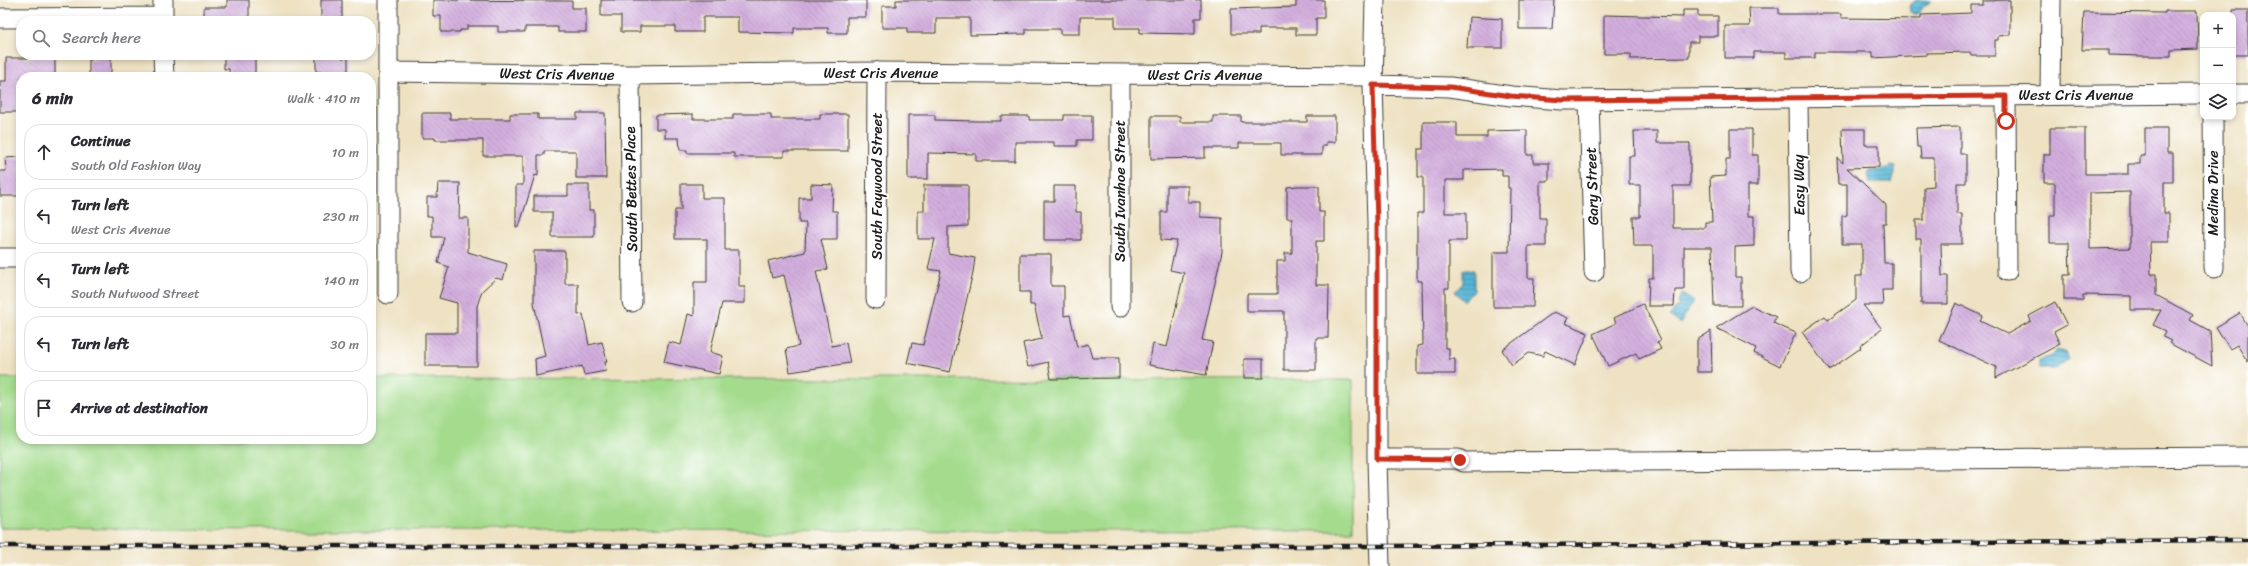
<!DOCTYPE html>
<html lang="en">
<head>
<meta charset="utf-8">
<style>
	:root { --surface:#fff; --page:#f7f7f7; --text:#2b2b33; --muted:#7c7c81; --line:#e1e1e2 }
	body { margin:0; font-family:Sriracha,sans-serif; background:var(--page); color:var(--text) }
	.controls { position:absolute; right:12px; top:12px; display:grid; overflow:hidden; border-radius:8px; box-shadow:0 2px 6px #0003 }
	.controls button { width:36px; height:36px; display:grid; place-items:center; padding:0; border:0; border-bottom:1px solid var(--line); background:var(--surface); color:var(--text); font:20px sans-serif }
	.stop { position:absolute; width:12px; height:12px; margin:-9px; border:3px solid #c8321e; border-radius:50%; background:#fff }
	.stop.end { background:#c8321e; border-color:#fff; box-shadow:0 1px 4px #0008 }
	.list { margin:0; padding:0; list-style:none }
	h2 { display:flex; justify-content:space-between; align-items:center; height:52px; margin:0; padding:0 16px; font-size:17px }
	h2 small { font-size:13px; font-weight:400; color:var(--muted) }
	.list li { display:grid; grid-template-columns:26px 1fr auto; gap:12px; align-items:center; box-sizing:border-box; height:56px; margin:0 8px 8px; padding:0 8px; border:1px solid var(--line); border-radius:16px }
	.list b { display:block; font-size:15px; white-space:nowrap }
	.list p { margin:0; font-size:13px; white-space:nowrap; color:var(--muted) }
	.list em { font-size:13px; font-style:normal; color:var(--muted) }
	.icon { flex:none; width:22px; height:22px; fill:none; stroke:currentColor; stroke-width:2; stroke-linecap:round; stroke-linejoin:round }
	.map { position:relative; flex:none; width:2248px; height:566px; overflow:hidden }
	.search { position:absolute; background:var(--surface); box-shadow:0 2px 6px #0003; left:16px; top:16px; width:360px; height:44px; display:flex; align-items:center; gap:10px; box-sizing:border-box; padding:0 14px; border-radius:16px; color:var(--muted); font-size:15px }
	.panel { position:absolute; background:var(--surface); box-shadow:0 2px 6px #0003; left:16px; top:72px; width:360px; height:372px; border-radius:16px }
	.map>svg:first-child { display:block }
	.grass { fill:#a4db8d; stroke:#607c54 }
	.water { fill:url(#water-rules); stroke:#396978 }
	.building { fill:url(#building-back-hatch); fill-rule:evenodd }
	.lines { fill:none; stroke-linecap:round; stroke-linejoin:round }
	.minor-casing { stroke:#3c3a35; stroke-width:21 }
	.minor { stroke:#fff; stroke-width:19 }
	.rail-casing { stroke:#1c1c1c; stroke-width:4.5 }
	.rail { stroke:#fff; stroke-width:3; stroke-dasharray:9; stroke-linecap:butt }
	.route { stroke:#c8321e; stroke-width:5 }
	.labels { text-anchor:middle; stroke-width:4; stroke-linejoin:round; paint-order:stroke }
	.street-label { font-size:15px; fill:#1c1c1c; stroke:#fff }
</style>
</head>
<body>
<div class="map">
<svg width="2248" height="566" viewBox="0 0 2248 566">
	<defs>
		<pattern id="water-rules" width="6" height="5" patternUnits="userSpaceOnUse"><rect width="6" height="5" fill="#56b6d5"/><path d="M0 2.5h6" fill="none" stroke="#4693ac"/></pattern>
		<pattern id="building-back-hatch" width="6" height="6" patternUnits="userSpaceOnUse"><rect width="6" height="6" fill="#d2aedd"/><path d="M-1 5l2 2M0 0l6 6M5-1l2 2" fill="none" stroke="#b495bd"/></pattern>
	</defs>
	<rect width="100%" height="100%" fill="#fff"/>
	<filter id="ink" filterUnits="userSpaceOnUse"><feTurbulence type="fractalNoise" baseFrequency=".025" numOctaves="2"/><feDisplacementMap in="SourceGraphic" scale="8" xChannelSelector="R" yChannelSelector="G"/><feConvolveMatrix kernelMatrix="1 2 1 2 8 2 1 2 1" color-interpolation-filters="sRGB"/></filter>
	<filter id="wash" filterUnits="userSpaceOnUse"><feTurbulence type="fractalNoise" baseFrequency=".012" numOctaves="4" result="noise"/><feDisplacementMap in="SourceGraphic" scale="16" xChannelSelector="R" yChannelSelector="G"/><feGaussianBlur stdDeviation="0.9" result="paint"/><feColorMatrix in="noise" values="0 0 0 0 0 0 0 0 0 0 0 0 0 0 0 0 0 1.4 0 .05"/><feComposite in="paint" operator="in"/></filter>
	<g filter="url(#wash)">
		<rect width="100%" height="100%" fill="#eee2c3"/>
		<path class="grass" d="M0 378H21V439H371V378L1353 380V531L273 530 0 528Z"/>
		<path class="water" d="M1916 0H1931V2L1923 6 1918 14H1914L1910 11 1909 6Z
			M1892 166 1896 167 1891 183H1870L1868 174 1870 171 1883 169Z
			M1463 270H1474V291L1464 301 1455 292 1463 283Z
			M1682 294 1693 301 1680 324 1670 316 1679 305 1678 301Z
			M2057 350 2065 352 2068 360 2053 369H2039V360L2052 356Z"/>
		<g id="blocks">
			<path class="building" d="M227 0H249V21H204V7H227Z
				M321 0H342V21H321Z
				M433 0 572 1V8H586V32H558V27H525V32H498V26H467V30H460V32H441V16H433Z
				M601 0H866V17H847V33H828V28H794V33L738 32V17H703V32H675V26H640V32H621V16H601Z
				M896 0H1201V18H1195V34L1140 33V28H1115V17H1080V34H1060V29H1026V34L970 35V18H936V33H907V28H882V6H896Z
				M1296 0H1324V18H1316V35H1296V28H1259V34H1231V9L1296 7Z
				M1519 0H1554L1552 29H1519Z
				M2010 0V35L1998 36V40H1995V56H1971L1970 52 1927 53V55L1873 58V52H1815V58H1786V52H1754V58H1725V26H1750L1749 8H1779V14H1841V18L1921 19V15L1971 13V5H1983V1Z
				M1683 10H1698V16H1718V36H1698V42H1689V58L1631 59V54H1604V15L1683 17Z
				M2233 10H2248V55H2233Z
				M2165 11H2197L2198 49 2171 50V56H2143L2109 55V50H2082L2084 12 2165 13Z
				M1469 17 1502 19V48H1467Z
				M224 55H255V77H229V69H224Z
				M316 55H342V58H348V77H322V72H316Z
				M6 58H55V77H21V112H0V81H6Z
				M89 59H111V77L89 76Z
				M422 113H450V119H510V114H538V119H577V113H605L606 178H576V151H544V155H538V176L535 175 519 227H516V185H523V156H483V140H435V138H422Z
				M693 114V119H733V114H771V119H820V114H848V151H784V157H734V153H687V150H680L679 138H665V129H656V115Z
				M908 115H935V120L976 121H1001V116H1029V120H1064V115H1092V140H1077V146H1054V142H1015V161H976V154L928 153V179H908Z
				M1151 116H1180V122H1213V116H1241V122H1307V116H1335V142H1326V146H1322V155H1281V143H1239V148H1205V158L1151 159Z
				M1423 122H1457V137H1487V131L1527 130V155H1533V163H1549V181H1540V218H1546V246H1528V278H1534L1533 307H1493V252H1509L1510 188H1508V176H1502V169L1464 170V180H1445V213H1466V241H1449V288H1445V348H1449V359H1455V374H1417V346L1423 345 1422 281H1417V213H1423V177H1418V149H1423Z
				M1960 127V154H1966V183H1957V214H1962V244H1941L1942 276H1948V304H1921V239H1916V220H1924V187L1934 186V158H1921L1920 147H1917L1916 128Z
				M2050 128H2085V174H2128V164H2140V156H2145V128H2167V153H2173V182H2164V213H2169V242H2150L2151 274H2156V295L2193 315 2190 320 2210 331 2212 366 2169 343 2171 341 2163 337 2166 331 2153 325 2161 310H2131V296L2083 295V300H2064V275H2070L2069 243H2050V215H2055V183H2044V154H2050ZM2130 192V248L2090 249V193Z
				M1730 129H1752V155H1758V185H1748V216H1754V246L1735 247V277H1741V306H1714L1712 247H1684V290H1675L1674 306H1648L1649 278H1653V246H1634L1633 217H1640V185H1629V156H1635L1634 131H1657V143H1690V186H1673V228H1705V222H1712L1710 177 1726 176V159H1730Z
				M1842 129H1865V145H1879V167L1847 168 1886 205V223H1883L1884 263H1892V290H1882L1883 305H1863L1882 329 1860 346 1861 348 1829 370 1802 332 1825 316 1828 320 1856 300V276H1862V244H1842V216L1847 215V184H1838L1837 158 1843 163Z
				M21 157V196H0V171H6L5 158Z
				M438 183H460L459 218H468V252L507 264 503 280 496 278 482 291 477 306V366H425V333H457V303L439 298 449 267 438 263 444 237H432V216H427V197H437Z
				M681 184H702V198H725V250H739V287H745V303H722L710 352 723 356 719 374 664 362 669 342 681 345 688 314 694 316V282H707V239H675V210H681Z
				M811 184 833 185 832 211H837V239H821L828 269 816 271 832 346 846 343 850 363 790 372 786 349 799 346 792 310 784 275 772 278 768 261 805 252 806 223H799V198H811Z
				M568 185H589V210H594V237H552V212H534V196H568Z
				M924 185H968V226L948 227V253L975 258 973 272 950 372 907 363 912 343 923 345 941 271 928 269 935 239H918V211H924Z
				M1054 186H1076V212H1081V240H1044V201H1054Z
				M1167 186H1188V202H1200V217L1222 218V252L1202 340 1213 342 1206 375 1149 365 1153 344 1167 347 1184 273 1170 270 1177 241 1161 240V212H1167Z
				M1298 186H1319V212H1324V241H1316V285H1329L1328 338H1316V370H1284V311H1247V294H1277V261H1285V253H1292V218H1287V187Z
				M534 251H565V284H578V315L583 314 589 345 602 342 606 357 607 362H605L606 371 584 375 582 366 536 376 535 359 545 356 534 303Z
				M1020 254H1051V286H1064V316L1070 315 1077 347 1088 344 1092 358H1119V378L1051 379 1048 362 1028 367 1023 343 1042 339 1034 305H1030V292H1020Z
				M2055 302 2067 325 2054 332 2060 344 1996 378V367L1939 340 1956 303 1983 316 1980 321 2007 334 2031 321 2029 316Z
				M1643 304 1661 340 1657 342 1661 349 1639 359 1636 353 1608 366 1593 334 1616 323 1614 318Z
				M1752 306 1776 317 1773 323 1796 333 1780 366 1754 353 1756 348 1716 328Z
				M1554 312 1568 318 1565 323 1588 333 1575 365 1545 351 1543 356 1529 353 1512 365 1502 350Z
				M2240 313 2248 326V362L2237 345 2230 349 2216 327Z
				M1711 331 1712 372H1697V340Z
				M1244 359H1263V378H1244Z"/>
		</g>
	</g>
	<g filter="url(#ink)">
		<use href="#blocks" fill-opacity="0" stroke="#3c3a35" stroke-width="1"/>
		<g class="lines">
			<defs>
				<path id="minor" d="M163 0V21
					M388 0V294
					M1375 0 1373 85 1377 223V459L1380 566
					M0 18 163 17
					M163 55 164 77
					M388 72 630 75 877 72 1373 76
					M630 75 632 302
					M1120 75V307
					M1373 85 1450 87 1511 96 1562 100 2203 94
					M2233 94H2248
					M2050 95 2051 0
					M2006 96 2007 271
					M1798 98 1800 272
					M1589 100 1594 272
					M2213 117 2214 268
					M0 258H21
					M876 299 877 72
					M1377 459H1458L1464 462 2248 457"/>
			</defs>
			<use href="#minor" class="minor-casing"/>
			<use href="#minor" class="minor"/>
			<defs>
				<path id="rail" d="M0 546H1380L2248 540"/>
			</defs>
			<use href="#rail" class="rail-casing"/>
			<use href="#rail" class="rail"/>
		</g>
	</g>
	<g class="lines" filter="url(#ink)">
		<path class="route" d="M1460 460 1377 459V223L1373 85 1450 87 1511 96 1562 100 2006 96V121"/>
	</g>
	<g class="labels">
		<g class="street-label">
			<text x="881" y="78">West Cris Avenue</text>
			<text transform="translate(557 74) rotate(1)" y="5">West Cris Avenue</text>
			<text x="1205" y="80">West Cris Avenue</text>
			<text x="2076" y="100">West Cris Avenue</text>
			<text transform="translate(1799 185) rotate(-91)" y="5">Easy Way</text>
			<text transform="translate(877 186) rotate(-90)" y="5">South Faywood Street</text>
			<text transform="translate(1592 186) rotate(-92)" y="5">Gary Street</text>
			<text transform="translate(631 189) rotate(-91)" y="5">South Bettes Place</text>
			<text transform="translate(1120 191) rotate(-90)" y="5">South Ivanhoe Street</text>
			<text transform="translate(2213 193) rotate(-90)" y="5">Medina Drive</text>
		</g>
	</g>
</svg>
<div class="controls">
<button>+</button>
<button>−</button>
<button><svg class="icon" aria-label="layers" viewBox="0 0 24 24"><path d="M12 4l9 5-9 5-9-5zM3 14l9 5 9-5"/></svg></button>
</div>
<div class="stop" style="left:2006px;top:121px"></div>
<div class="stop end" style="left:1460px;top:460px"></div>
<div class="search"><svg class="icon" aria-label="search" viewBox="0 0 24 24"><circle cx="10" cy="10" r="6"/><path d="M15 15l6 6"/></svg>Search here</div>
<section class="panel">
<h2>6 min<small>Walk · 410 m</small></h2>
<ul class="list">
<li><svg class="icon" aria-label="ahead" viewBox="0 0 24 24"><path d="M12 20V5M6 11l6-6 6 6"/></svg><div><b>Continue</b><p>South Old Fashion Way</p></div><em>10 m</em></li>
<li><svg class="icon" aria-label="left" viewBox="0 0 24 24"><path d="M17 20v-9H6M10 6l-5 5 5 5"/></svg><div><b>Turn left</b><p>West Cris Avenue</p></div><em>230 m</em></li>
<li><svg class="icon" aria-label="left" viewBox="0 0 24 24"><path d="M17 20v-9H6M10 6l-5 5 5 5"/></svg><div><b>Turn left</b><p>South Nutwood Street</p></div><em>140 m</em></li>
<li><svg class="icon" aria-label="left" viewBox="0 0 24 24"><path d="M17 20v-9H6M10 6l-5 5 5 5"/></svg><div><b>Turn left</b></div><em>30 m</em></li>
<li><svg class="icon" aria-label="arrive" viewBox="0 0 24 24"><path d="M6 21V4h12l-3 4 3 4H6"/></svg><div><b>Arrive at destination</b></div></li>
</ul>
</section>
</div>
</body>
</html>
